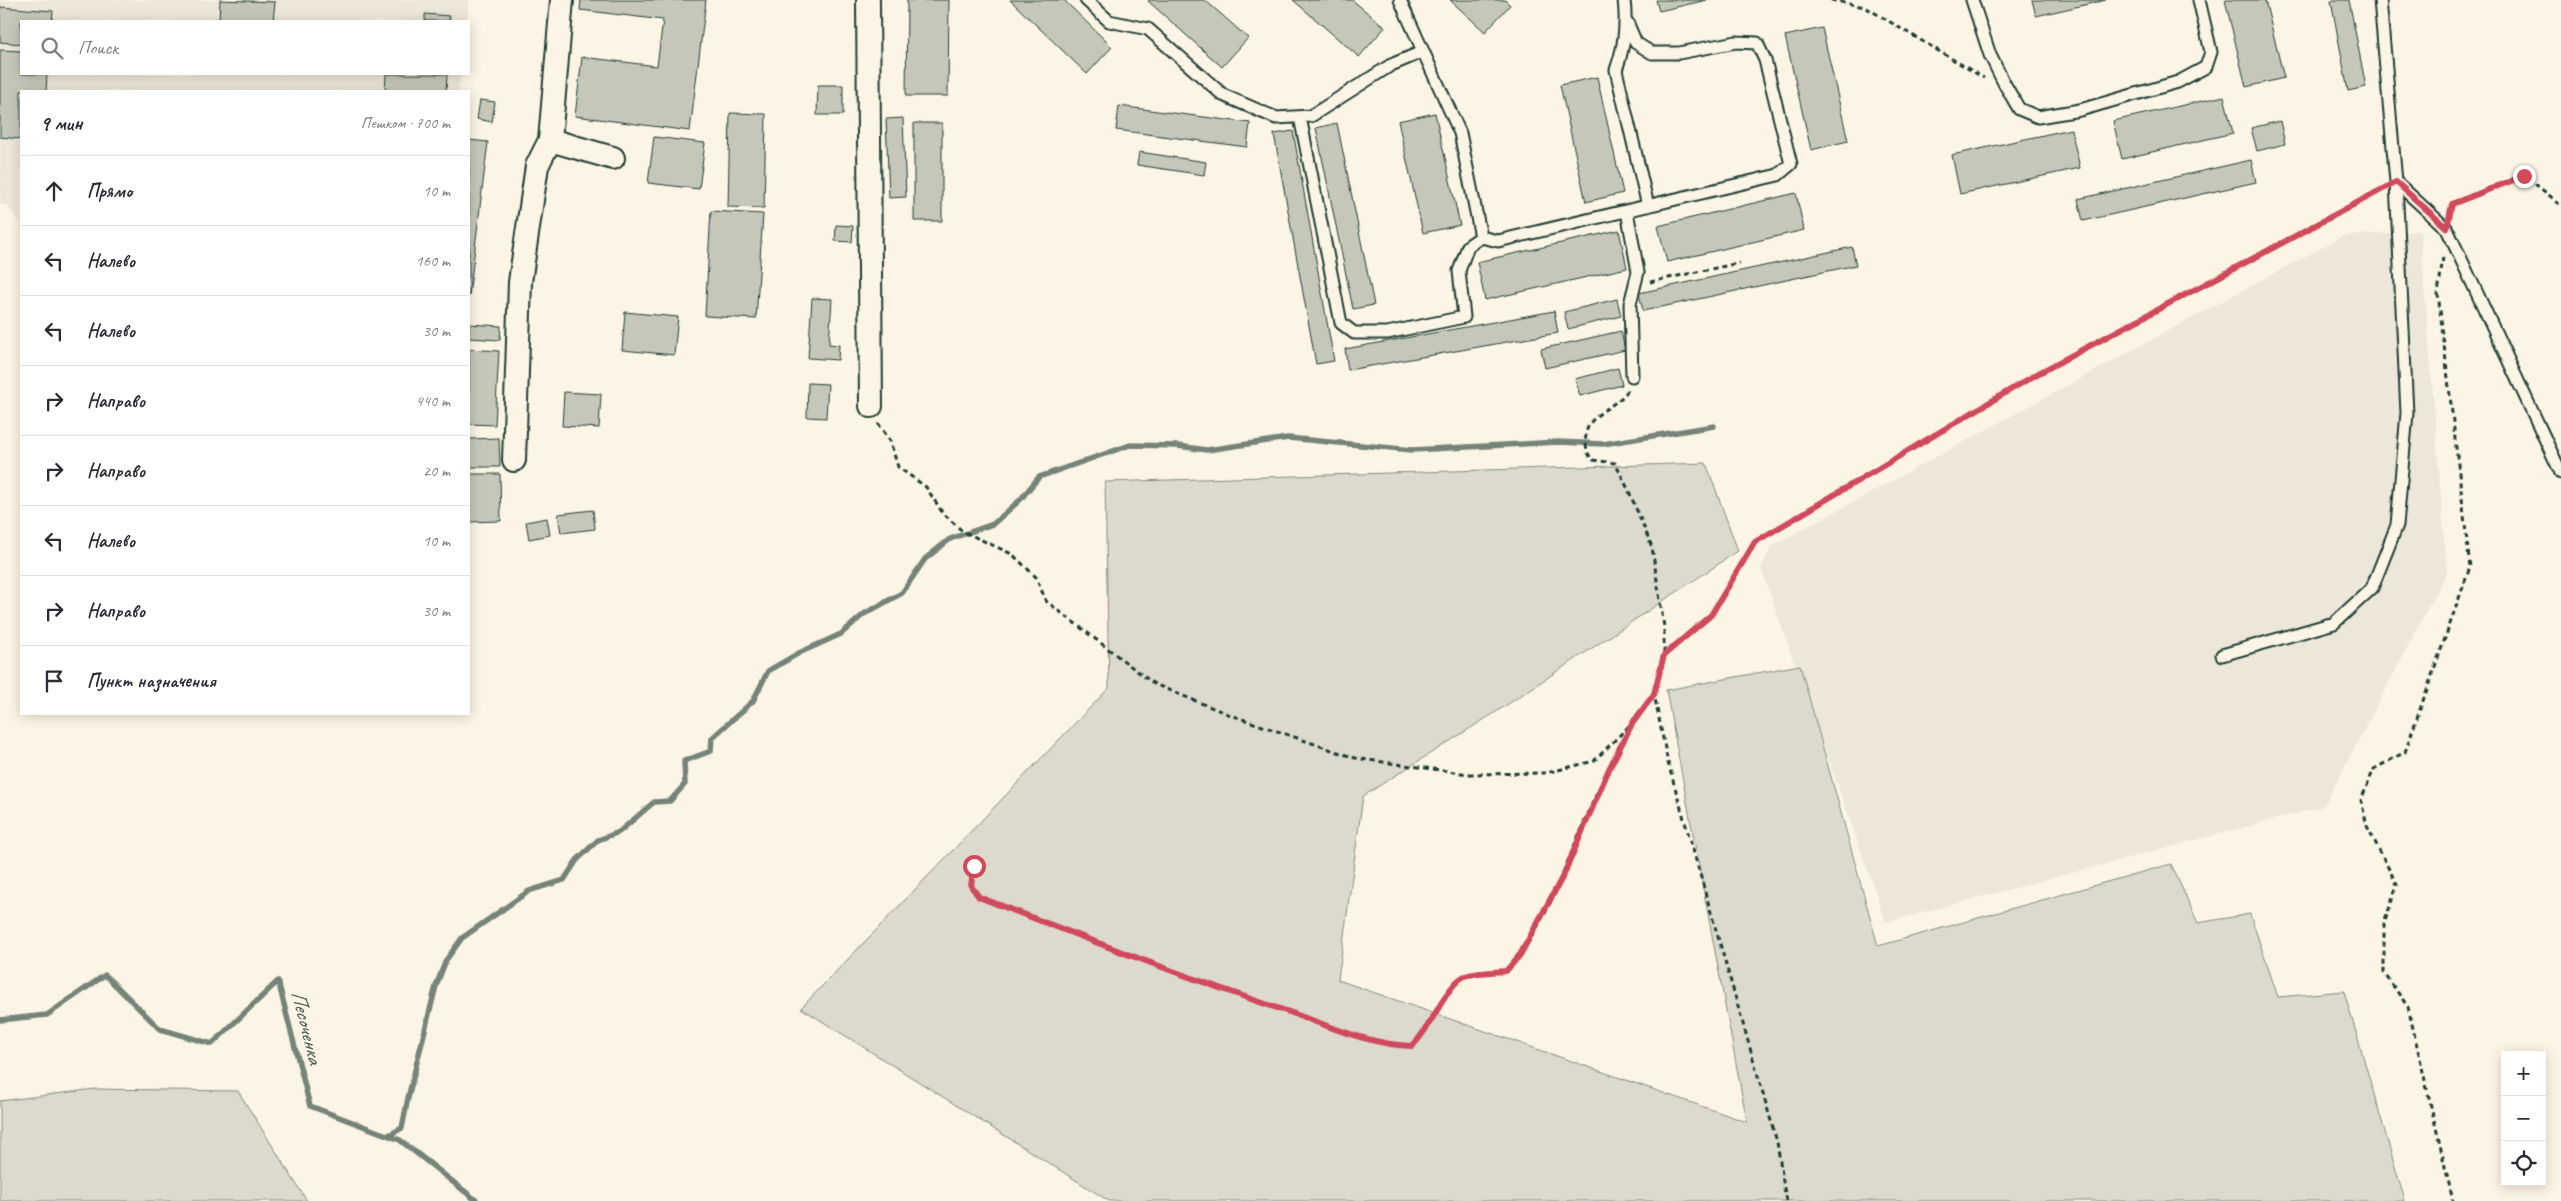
<!DOCTYPE html>
<html lang="ru">
<head>
<meta charset="utf-8">
<style>
	:root { --surface:#fff; --page:#f7f7f7; --text:#2b2b33; --muted:#7c7c81; --line:#e1e1e2 }
	body { margin:0; font-family:Caveat,sans-serif; background:var(--page); color:var(--text) }
	.controls { position:absolute; right:15px; bottom:15px; display:grid; overflow:hidden; border-radius:0px; box-shadow:0 2px 12px #0003 }
	.controls button { width:45px; height:45px; display:grid; place-items:center; padding:0; border:0; border-bottom:1px solid var(--line); background:var(--surface); color:var(--text); font:25px sans-serif }
	.stop { position:absolute; width:15px; height:15px; margin:-11px; border:4px solid #d1495b; border-radius:50%; background:#fff }
	.stop.end { background:#d1495b; border-color:#fff; box-shadow:0 1px 5px #0008 }
	.list { margin:0; padding:0; list-style:none }
	h2 { display:flex; justify-content:space-between; align-items:center; height:65px; margin:0; padding:0 20px; font-size:21px }
	h2 small { font-size:16px; font-weight:400; color:var(--muted) }
	.list li { display:grid; grid-template-columns:32px 1fr auto; gap:15px; align-items:center; box-sizing:border-box; height:70px; padding:0 20px; border-top:1px solid var(--line) }
	.list b { display:block; font-size:19px; white-space:nowrap }
	.list em { font-size:16px; font-style:normal; color:var(--muted) }
	.icon { flex:none; width:28px; height:28px; fill:none; stroke:currentColor; stroke-width:2; stroke-linecap:round; stroke-linejoin:round }
	.map { position:relative; flex:none; width:2561px; height:1201px; overflow:hidden }
	.search { position:absolute; background:var(--surface); box-shadow:0 2px 12px #0003; left:20px; top:20px; width:450px; height:55px; display:flex; align-items:center; gap:12px; box-sizing:border-box; padding:0 18px; border-radius:0px; color:var(--muted); font-size:19px }
	.panel { position:absolute; background:var(--surface); box-shadow:0 2px 12px #0003; left:20px; top:90px; width:450px; height:625px; border-radius:0px }
	.map>svg:first-child { display:block }
	.built { fill:#ece7d8 }
	.green { fill:#dcdacc; stroke:#7e8c80 }
	.lines { fill:none; stroke-linecap:round; stroke-linejoin:round }
	.stream { stroke:#758479; stroke-width:5.5 }
	.building { fill:#c5c7b9; stroke:#1f3d34 }
	.service-casing { stroke:#1f3d34; stroke-width:15 }
	.minor-casing { stroke:#1f3d34; stroke-width:26 }
	.path { stroke:#1f3d34; stroke-width:3; stroke-dasharray:5 4; stroke-linecap:butt }
	.service { stroke:#fcf5e5; stroke-width:11 }
	.minor { stroke:#fcf5e5; stroke-width:22 }
	.route { stroke:#d1495b; stroke-width:6 }
	.labels { text-anchor:middle; stroke-width:4; stroke-linejoin:round; paint-order:stroke }
	.water-label { font-size:21px; font-style:italic; fill:#435a51; stroke:#fcf5e5 }
</style>
</head>
<body>
<div class="map">
<svg width="2561" height="1201" viewBox="0 0 2561 1201">
	<rect width="100%" height="100%" fill="#fcf5e5"/>
	<filter id="ink" filterUnits="userSpaceOnUse"><feTurbulence type="fractalNoise" baseFrequency=".02" numOctaves="2"/><feDisplacementMap in="SourceGraphic" scale="10" xChannelSelector="R" yChannelSelector="G"/><feConvolveMatrix kernelMatrix="1 2 1 2 8 2 1 2 1" color-interpolation-filters="sRGB"/></filter>
	<g filter="url(#ink)">
		<path class="built" d="M0 0H469L467 21H21V74H461L458 91H21V224L7 205H0Z
			M2420 231 2447 572 2324 806 1886 922 1761 568 1772 546 2343 236Z"/>
		<path class="green" d="M1706 463 1738 551 1496 712 1363 796 1338 980 1747 1122 1666 690 1800 665 1878 946 2171 864 2198 923 2250 914 2278 997 2344 991 2405 1201H1109L801 1008 1109 688 1105 482Z
			M95 1089 238 1091 307 1201H0V1101Z"/>
		<g class="lines">
			<path class="stream" d="M0 1020 47 1015 105 975 160 1029 212 1044 278 981 310 1106 400 1140 477 1201
				M389 1135 402 1128 408 1098 436 986 446 960 462 938 529 891 564 880 577 860 598 840 619 832 654 802 670 801 685 784 684 761 711 751 712 738 753 701 768 671 799 653 841 634 864 614 902 593 925 559 950 539 993 524 1020 500 1039 477 1130 445 1178 446 1207 450 1288 438 1412 450 1558 442 1603 444 1714 426"/>
		</g>
		<path class="building" d="M220 0 275 2 273 21H219Z
			M581 0H706L690 131 575 116 582 57 657 66 663 20 580 10Z
			M907 0H949L948 96H906Z
			M1010 0H1064L1112 47 1087 74Z
			M1150 0H1205L1248 38 1222 67 1148 1Z
			M1293 0H1352L1385 27 1359 57Z
			M1450 0H1505L1510 5 1485 32Z
			M1656 0H1707L1659 11Z
			M2032 0H2106L2036 16Z
			M2225 0H2265L2284 78 2246 87Z
			M2331 0H2349L2366 87 2348 91Z
			M0 7 53 11 52 21H21V44L0 42Z
			M425 14 450 16 449 21H425Z
			M1822 28 1848 141 1811 150 1785 36Z
			M0 50 21 51V74H47L46 91H21V139L0 137Z
			M386 74H447L446 91H385Z
			M1597 77 1623 193 1586 202 1560 85Z
			M818 85H843V115H817Z
			M2224 96 2233 133 2122 159 2113 121Z
			M480 100 495 102 492 122 477 119Z
			M1119 106 1250 123 1247 147 1116 130Z
			M730 113 766 114 764 208 728 207Z
			M1435 113 1460 225 1423 233 1398 121Z
			M903 118 906 197 889 198 886 119Z
			M2280 121 2285 144 2257 151 2251 128Z
			M914 123H942V221H914Z
			M1337 123 1374 305 1353 309 1316 128Z
			M2071 129 2080 168 1960 194 1952 155Z
			M1293 131 1334 361 1316 364 1274 134Z
			M654 137 705 143 699 189 648 183Z
			M469 140 488 142 469 296Z
			M1139 152 1206 162 1204 175 1137 165Z
			M2251 160 2256 182 2083 221 2078 199Z
			M1796 193 1804 230 1667 262 1658 226Z
			M711 211 763 214 756 319 705 316Z
			M836 225 853 226 852 242 835 241Z
			M1619 230 1627 268 1485 300 1477 262Z
			M1852 247 1856 265 1643 311 1639 293Z
			M812 298 832 299 829 344 839 345 838 360 808 358Z
			M1617 299 1621 316 1568 329 1564 312Z
			M1554 311 1558 333 1348 370 1345 349Z
			M625 312 678 317 674 355 622 350Z
			M469 324 501 326 500 340 469 338Z
			M1621 331 1625 350 1545 368 1541 349Z
			M469 349 499 351 495 425 469 424Z
			M1618 368 1622 385 1580 396 1575 379Z
			M808 383 828 384 826 418 807 417Z
			M564 392 601 394 599 428 562 426Z
			M499 438 500 467H469V439Z
			M469 474H500L501 521 469 522Z
			M593 510 595 529 561 533 558 514Z
			M547 518 550 535 529 539 526 522Z"/>
		<g class="lines">
			<defs>
				<path id="service" d="M1086 0 1109 21 1148 29 1223 95 1276 118 1311 116 1391 65 1422 52
					M1400 0 1460 133 1481 237 1498 241 1778 175 1791 164 1765 60 1757 43 1736 42 1679 53H1652L1636 43 1627 22
					M1624 0C1627 25 1625 46 1616 70L1648 206
					M1972 0 1990 55 2004 83 2019 109 2038 117 2080 110 2178 82 2206 67 2211 52 2199 0
					M1300 117 1341 323 1354 333H1387L1464 317 1459 271 1468 246 1481 237
					M2396 182 2447 229 2561 473
					M1627 211 1638 272 1630 304 1632 376
					M2222 655 2334 623 2372 588 2397 525 2407 413 2396 182 2380 0"/>
				<path id="minor" d="M562 0 550 140 613 158
					M868 0 871 406
					M514 460 520 282 537 166 550 140"/>
			</defs>
			<use href="#service" class="service-casing"/>
			<use href="#minor" class="minor-casing"/>
			<path class="path" d="M1831 0 1865 7 1984 78
				M2451 211 2452 203 2524 175 2561 205
				M2443 257 2438 293 2470 567 2405 752 2374 769 2361 800 2367 826 2397 885 2384 924V973L2408 1007 2453 1201
				M1650 282 1739 263
				M1628 390C1616 409 1582 414 1586 442 1586 450 1588 455 1593 460L1615 463 1628 489 1652 547 1664 627V655
				M878 423 890 441 898 467 926 487 942 512 962 531 1012 554 1036 577 1046 601 1154 684 1228 714 1355 758 1468 774 1546 773 1594 761 1631 724 1654 694
				M974 866 971 886 979 897C1082 937 1184 977 1289 1012 1329 1026 1370 1045 1412 1046 1431 1029 1445 987 1463 977 1471 972 1496 972 1506 971 1543 929 1563 874 1584 823 1598 790 1614 758 1630 726
				M1786 1201 1777 1142 1668 763 1654 694 1664 655 1711 615 1755 542 2037 374 2383 189"/>
			<use href="#service" class="service"/>
			<use href="#minor" class="minor"/>
		</g>
	</g>
	<g class="lines" filter="url(#ink)">
		<path class="route" d="M974 866 971 886 979 897C1082 937 1184 977 1289 1012 1329 1026 1370 1045 1412 1046 1431 1029 1445 987 1463 977 1471 972 1496 972 1506 971L1520 955 1564 874 1609 769 1632 724 1654 694 1664 655 1711 615 1755 542 2037 374 2396 182 2447 228 2452 204 2524 176"/>
	</g>
	<g class="labels">
		<g class="water-label">
			<text transform="translate(307 1027) rotate(76)" y="7">Песоченка</text>
		</g>
	</g>
</svg>
<div class="controls">
<button>+</button>
<button>−</button>
<button><svg class="icon" aria-label="locate" viewBox="0 0 24 24"><circle cx="12" cy="12" r="6"/><path d="M12 2v4M12 18v4M2 12h4M18 12h4"/></svg></button>
</div>
<div class="stop" style="left:974px;top:866px"></div>
<div class="stop end" style="left:2524px;top:176px"></div>
<div class="search"><svg class="icon" aria-label="search" viewBox="0 0 24 24"><circle cx="10" cy="10" r="6"/><path d="M15 15l6 6"/></svg>Поиск</div>
<section class="panel">
<h2>9 мин<small>Пешком · 700 m</small></h2>
<ul class="list">
<li><svg class="icon" aria-label="ahead" viewBox="0 0 24 24"><path d="M12 20V5M6 11l6-6 6 6"/></svg><div><b>Прямо</b></div><em>10 m</em></li>
<li><svg class="icon" aria-label="left" viewBox="0 0 24 24"><path d="M17 20v-9H6M10 6l-5 5 5 5"/></svg><div><b>Налево</b></div><em>160 m</em></li>
<li><svg class="icon" aria-label="left" viewBox="0 0 24 24"><path d="M17 20v-9H6M10 6l-5 5 5 5"/></svg><div><b>Налево</b></div><em>30 m</em></li>
<li><svg class="icon" aria-label="right" viewBox="0 0 24 24"><path d="M7 20v-9h11M14 6l5 5-5 5"/></svg><div><b>Направо</b></div><em>440 m</em></li>
<li><svg class="icon" aria-label="right" viewBox="0 0 24 24"><path d="M7 20v-9h11M14 6l5 5-5 5"/></svg><div><b>Направо</b></div><em>20 m</em></li>
<li><svg class="icon" aria-label="left" viewBox="0 0 24 24"><path d="M17 20v-9H6M10 6l-5 5 5 5"/></svg><div><b>Налево</b></div><em>10 m</em></li>
<li><svg class="icon" aria-label="right" viewBox="0 0 24 24"><path d="M7 20v-9h11M14 6l5 5-5 5"/></svg><div><b>Направо</b></div><em>30 m</em></li>
<li><svg class="icon" aria-label="arrive" viewBox="0 0 24 24"><path d="M6 21V4h12l-3 4 3 4H6"/></svg><div><b>Пункт назначения</b></div></li>
</ul>
</section>
</div>
</body>
</html>
